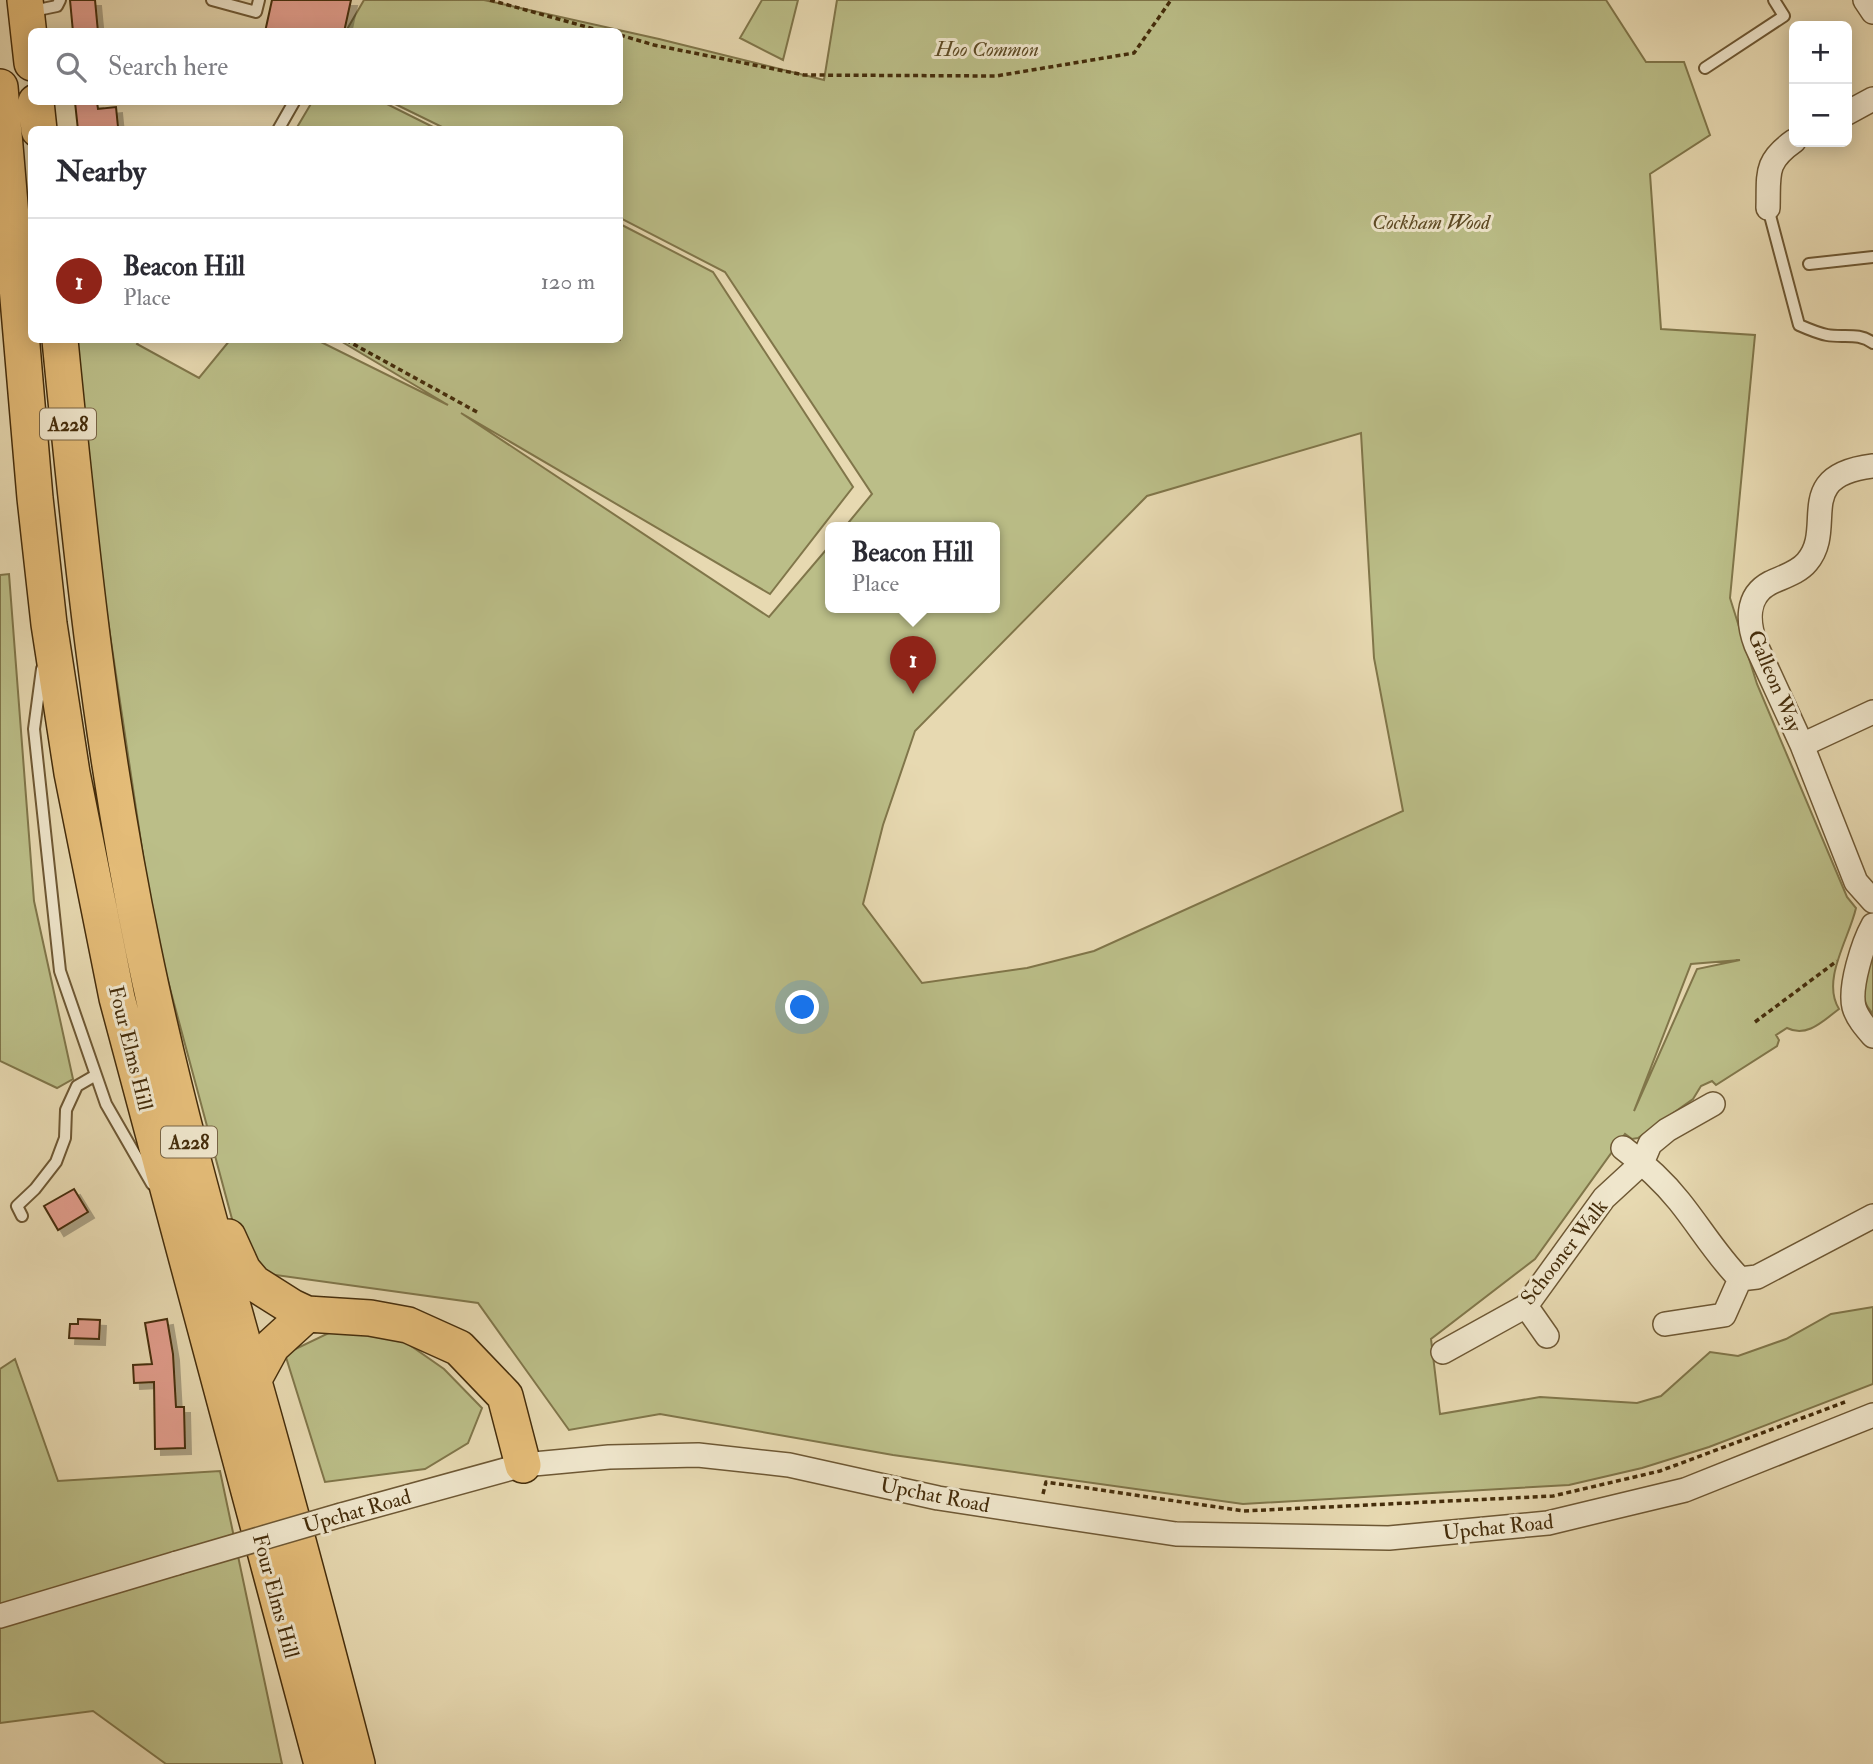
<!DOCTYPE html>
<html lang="en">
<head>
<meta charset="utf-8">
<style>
	:root { --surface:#fff; --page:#f7f7f7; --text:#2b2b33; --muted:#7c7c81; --line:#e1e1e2; --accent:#8f2418 }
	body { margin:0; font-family:"IM FELL Double Pica",serif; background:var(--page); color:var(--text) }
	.controls { position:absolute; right:21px; top:21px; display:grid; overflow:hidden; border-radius:10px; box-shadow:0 4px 18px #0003 }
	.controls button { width:63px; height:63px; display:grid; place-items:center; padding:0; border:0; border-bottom:2px solid var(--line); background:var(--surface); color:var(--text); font:35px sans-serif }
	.you { position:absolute; left:803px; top:1008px; width:24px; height:24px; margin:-18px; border:5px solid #fff; border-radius:50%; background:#1a73e8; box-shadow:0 0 0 10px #1a73e833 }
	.badge { display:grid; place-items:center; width:46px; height:46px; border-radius:50%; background:var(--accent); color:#fff; font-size:23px; font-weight:700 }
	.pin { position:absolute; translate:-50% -58px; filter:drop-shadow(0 2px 4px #0008) }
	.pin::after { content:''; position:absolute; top:37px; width:24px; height:21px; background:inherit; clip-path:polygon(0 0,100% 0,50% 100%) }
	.popup { position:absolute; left:825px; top:522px; width:175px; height:91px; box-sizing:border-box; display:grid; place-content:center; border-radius:10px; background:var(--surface); filter:drop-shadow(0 2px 5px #0005); font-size:23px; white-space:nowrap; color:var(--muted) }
	.popup b { font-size:26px; color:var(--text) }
	.popup::after { content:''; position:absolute; left:50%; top:100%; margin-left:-14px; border:14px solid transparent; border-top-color:var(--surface) }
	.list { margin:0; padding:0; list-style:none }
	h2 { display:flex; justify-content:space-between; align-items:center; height:91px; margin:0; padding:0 28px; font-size:30px }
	h2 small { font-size:23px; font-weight:400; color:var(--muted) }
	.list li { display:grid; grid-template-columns:46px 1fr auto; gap:21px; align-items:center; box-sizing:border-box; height:126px; padding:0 28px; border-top:2px solid var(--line) }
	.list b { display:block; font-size:26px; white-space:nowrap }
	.list p { margin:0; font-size:23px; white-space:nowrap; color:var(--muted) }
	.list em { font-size:23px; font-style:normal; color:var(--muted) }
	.icon { flex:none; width:38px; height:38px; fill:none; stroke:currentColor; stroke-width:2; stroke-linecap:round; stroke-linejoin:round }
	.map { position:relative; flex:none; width:1873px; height:1764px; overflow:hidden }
	.search { position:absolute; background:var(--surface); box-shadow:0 4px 18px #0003; left:28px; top:28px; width:595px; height:77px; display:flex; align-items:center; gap:18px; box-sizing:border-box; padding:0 24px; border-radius:10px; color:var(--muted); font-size:26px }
	.panel { position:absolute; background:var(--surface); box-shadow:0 4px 18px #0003; left:28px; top:126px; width:595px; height:217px; border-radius:10px }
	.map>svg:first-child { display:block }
	.green { fill:#bbbe88; stroke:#80764a; stroke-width:2; fill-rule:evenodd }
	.building { fill:#e39e8e; stroke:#452d0b; stroke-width:2; filter:url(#shadow) }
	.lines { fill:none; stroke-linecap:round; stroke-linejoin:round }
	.lane-casing { stroke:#6e5834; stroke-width:14 }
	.street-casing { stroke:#6e5834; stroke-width:26 }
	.primary-casing { stroke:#452d0b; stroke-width:38 }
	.path { stroke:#452d0b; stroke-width:3.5; stroke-dasharray:5 3.5; stroke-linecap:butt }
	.lane { stroke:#efe6cc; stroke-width:10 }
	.street { stroke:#efe6cc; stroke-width:23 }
	.primary { stroke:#e4bc78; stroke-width:35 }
	.street-bridge-casing { stroke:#6e5834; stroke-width:26; stroke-linecap:butt }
	.street-bridge { stroke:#efe6cc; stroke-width:23 }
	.labels { text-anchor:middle; stroke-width:6; stroke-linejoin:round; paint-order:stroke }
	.shield { fill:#efe6cc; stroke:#786445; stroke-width:2 }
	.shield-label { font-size:19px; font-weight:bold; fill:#452d0b }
	.park-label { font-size:21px; font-style:italic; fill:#5d4a24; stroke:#efe6cc }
	.street-label { font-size:21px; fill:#452d0b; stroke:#efe6cc }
</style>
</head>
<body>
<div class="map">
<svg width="1873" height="1764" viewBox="0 0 1873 1764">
	<defs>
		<filter id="shadow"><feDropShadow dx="6" dy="6" stdDeviation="0" flood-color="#0004"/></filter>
	</defs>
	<rect width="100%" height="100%" fill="#e7d9b1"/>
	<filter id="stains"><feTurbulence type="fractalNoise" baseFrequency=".00286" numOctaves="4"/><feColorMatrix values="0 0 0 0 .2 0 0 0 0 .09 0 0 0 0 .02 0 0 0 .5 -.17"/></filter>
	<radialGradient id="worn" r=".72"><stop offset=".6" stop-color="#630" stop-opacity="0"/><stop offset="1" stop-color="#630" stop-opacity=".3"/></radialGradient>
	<path class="green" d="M364 0H484L659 39 824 80 837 0H1606L1646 62H1684L1710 135 1650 174 1661 329 1755 335 1730 598 1757 684 1847 897 1856 908C1849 939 1821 980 1839 1009 1823 1021 1807 1038 1787 1028L1776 1035 1779 1040 1777 1046 1716 1085 1712 1081 1701 1086 1693 1099 1638 1138 1632 1139 1625 1134 1535 1259 1431 1339 1440 1414 1540 1397 1637 1403 1661 1396 1710 1352 1738 1356 1786 1339 1831 1314 1873 1307V1384L1709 1447 1642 1468 1569 1485 1243 1504 893 1455 660 1414 569 1430 478 1303 246 1271 154 929 66 340H139L137 344 199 378 230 340H317L448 405 339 340H620V224L713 272 853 487 770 594 461 413 769 617 831 544V608H995V528H844L872 494 725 272 620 218V130L446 129 391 102H620V32L346 31ZM1361 433 1374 658 1403 811 1094 951 1027 968 922 983 863 904 883 825 915 731 1147 496ZM1740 960 1697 969 1634 1111 1691 964Z
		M762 0H798L783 60 740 38Z
		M312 102H383L437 129H296Z
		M9 574 34 901 73 1079 57 1088 0 1061V575Z
		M1873 945V1014C1852 991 1865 971 1873 945Z
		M337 1329 401 1339 444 1369 482 1408 468 1443 425 1469 325 1482 285 1354Z
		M15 1359 58 1481 220 1471 282 1764H166L93 1711 0 1723V1369Z"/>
	<path class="building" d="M70 0H95L98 32H73Z
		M272 0H351L344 32H265Z
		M75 102H97L98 109 116 107 118 127 78 130Z
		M74 1189 88 1212 58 1230 44 1206Z
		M78 1319 100 1320 99 1339 69 1338 70 1324H78Z
		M167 1319 173 1354 176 1407H184L185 1448 155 1449 154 1382 134 1383 133 1365 152 1364 145 1323Z"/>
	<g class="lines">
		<defs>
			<path id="lane" d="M212 0 256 12 259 0
				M33 11 57 6 60 0
				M1705 68 1784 16 1774 0
				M278 130 294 102
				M1768 208 1799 325C1808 329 1817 333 1827 335 1843 338 1859 332 1873 343
				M1809 264 1873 257
				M42 669 34 729 60 971 106 1104 152 1184
				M22 1216 17 1206 35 1189 56 1162 65 1138 66 1110 77 1086 96 1075"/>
			<path id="street" d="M1865 0 1873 12
				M1847 113 1873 99
				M1768 208C1769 174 1764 162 1794 141
				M1873 466C1791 476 1837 527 1807 562 1798 573 1782 577 1770 583 1745 596 1748 624 1756 645L1802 745 1856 882 1873 901
				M1802 745 1873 712
				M1873 925C1863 943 1849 987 1854 1007 1857 1018 1866 1028 1873 1036
				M1623 1148C1643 1163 1663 1181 1679 1201 1700 1227 1717 1256 1740 1279L1757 1277 1873 1216
				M1526 1306 1547 1336
				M1665 1324 1724 1315 1740 1279
				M1443 1352 1526 1306 1604 1198 1642 1163 1650 1144 1667 1130 1713 1104
				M341 1515 523 1465 609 1457 698 1455 789 1465 938 1498 1176 1534 1389 1538 1548 1523 1685 1490 1873 1415
				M0 1616 177 1563"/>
			<path id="primary" d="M25 0 32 63
				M0 87 35 498 49 624 72 773 117 998 322 1764
				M36 102 39 130
				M60 340C80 544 101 748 143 949 173 1095 214 1239 254 1382 290 1509 324 1637 357 1764
				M228 1237 243 1270 254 1283 292 1307 307 1314 370 1318 408 1325 459 1348 505 1396 523 1465
				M254 1379 272 1346 307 1314"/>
		</defs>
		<use href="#lane" class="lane-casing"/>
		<use href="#street" class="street-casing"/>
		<use href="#primary" class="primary-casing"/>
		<path class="path" d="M490 0 605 32
			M620 35 654 45 804 75 996 76 1134 53 1171 0
			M346 340 477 412
			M1755 1022 1837 961
			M1043 1494 1046 1482 1244 1511 1553 1496 1660 1471 1845 1402"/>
		<use href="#lane" class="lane"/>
		<use href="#street" class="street"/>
		<use href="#primary" class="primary"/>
		<defs>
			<path id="street-bridge" d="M177 1563 341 1515"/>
		</defs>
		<use href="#street-bridge" class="street-bridge-casing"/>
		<use href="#street-bridge" class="street-bridge"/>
	</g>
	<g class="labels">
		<g class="shield">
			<rect x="40" y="408.5" width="56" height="31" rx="5"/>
			<rect x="161" y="1126.5" width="56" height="31" rx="5"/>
		</g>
		<g class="shield-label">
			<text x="68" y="431">A228</text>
			<text x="189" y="1149">A228</text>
		</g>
		<g class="park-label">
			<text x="987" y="56">Hoo Common</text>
			<text x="1431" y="229">Cockham Wood</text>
		</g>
		<g class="street-label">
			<text transform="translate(1775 681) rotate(67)" y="7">Galleon Way</text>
			<text transform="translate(131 1048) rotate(76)" y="7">Four Elms Hill</text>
			<text transform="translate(1564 1252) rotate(-52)" y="7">Schooner Walk</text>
			<text transform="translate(935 1495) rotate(11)" y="7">Upchat Road</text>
			<text transform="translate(357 1511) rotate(-16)" y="7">Upchat Road</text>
			<text transform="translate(1498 1527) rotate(-6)" y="7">Upchat Road</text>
			<text transform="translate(276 1596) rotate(75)" y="7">Four Elms Hill</text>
		</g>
	</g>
	<rect width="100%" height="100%" filter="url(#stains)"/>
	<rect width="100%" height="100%" fill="url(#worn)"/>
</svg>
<div class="controls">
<button>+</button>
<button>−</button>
</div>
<div class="you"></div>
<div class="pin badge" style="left:913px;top:694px">1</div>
<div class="popup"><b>Beacon Hill</b>Place</div>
<div class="search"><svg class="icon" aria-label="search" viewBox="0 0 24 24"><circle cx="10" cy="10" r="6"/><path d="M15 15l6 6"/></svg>Search here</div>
<section class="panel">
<h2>Nearby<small></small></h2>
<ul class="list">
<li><span class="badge">1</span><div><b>Beacon Hill</b><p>Place</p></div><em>120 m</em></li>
</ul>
</section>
</div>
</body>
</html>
